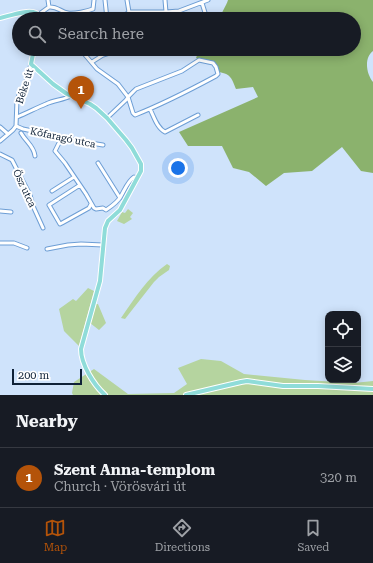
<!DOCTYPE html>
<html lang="en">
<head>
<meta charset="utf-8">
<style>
	:root { --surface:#171b24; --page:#20242c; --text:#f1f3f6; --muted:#9ea1a6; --line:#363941; --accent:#b45309 }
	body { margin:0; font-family:"Roboto Serif",serif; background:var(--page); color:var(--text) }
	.controls { position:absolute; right:12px; bottom:12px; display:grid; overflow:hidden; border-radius:8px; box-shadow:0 2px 10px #0003 }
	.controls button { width:36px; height:36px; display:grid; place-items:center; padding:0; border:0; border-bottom:1px solid var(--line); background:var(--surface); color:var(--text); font:20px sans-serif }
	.scale { position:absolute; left:12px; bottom:10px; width:70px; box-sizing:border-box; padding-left:4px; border:2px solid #0f2238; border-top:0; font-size:11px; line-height:14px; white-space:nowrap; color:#0f2238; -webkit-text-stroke:3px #fff; paint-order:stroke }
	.you { position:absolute; left:178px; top:168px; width:14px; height:14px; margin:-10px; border:3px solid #fff; border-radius:50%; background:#1a73e8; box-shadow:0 0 0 6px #1a73e833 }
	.badge { display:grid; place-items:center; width:26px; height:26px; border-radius:50%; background:var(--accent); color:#fff; font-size:13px; font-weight:700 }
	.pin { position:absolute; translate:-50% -33px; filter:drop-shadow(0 1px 2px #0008) }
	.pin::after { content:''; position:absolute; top:21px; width:14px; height:12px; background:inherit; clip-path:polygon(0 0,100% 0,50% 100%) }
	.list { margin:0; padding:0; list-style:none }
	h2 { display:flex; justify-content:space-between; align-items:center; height:52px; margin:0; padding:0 16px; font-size:17px }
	h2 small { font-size:13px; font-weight:400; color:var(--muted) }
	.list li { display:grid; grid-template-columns:26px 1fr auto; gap:12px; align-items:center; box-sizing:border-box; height:60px; padding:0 16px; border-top:1px solid var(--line) }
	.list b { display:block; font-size:15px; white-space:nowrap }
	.list p { margin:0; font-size:13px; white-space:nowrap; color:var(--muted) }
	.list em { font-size:13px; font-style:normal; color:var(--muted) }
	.icon { flex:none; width:22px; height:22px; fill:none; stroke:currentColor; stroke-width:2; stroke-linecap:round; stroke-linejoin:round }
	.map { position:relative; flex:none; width:373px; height:395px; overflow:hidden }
	.search { position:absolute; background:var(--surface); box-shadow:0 2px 10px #0003; left:12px; right:12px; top:12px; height:44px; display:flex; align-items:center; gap:10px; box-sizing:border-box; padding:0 14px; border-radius:22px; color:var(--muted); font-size:15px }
	.sheet { height:112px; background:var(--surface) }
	nav { display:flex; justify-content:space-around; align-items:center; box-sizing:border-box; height:56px; border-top:1px solid var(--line); background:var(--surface); font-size:11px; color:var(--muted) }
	nav a { display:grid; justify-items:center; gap:2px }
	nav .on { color:var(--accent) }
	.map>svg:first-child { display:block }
	.green { fill:#b5d49f }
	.forest { fill:#8bb26d }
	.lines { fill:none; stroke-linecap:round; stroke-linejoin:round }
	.stream { stroke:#ddb2f6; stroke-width:1 }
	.minor-casing { stroke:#6d9ed5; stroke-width:5 }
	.major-casing { stroke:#fff; stroke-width:6 }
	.minor { stroke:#fff; stroke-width:3 }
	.major { stroke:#8fdcd9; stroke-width:4 }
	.labels { text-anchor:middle; stroke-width:4; stroke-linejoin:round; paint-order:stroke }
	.street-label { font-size:10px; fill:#0f2238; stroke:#fff }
</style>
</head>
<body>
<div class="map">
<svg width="373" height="395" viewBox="0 0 373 395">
	<rect width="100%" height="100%" fill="#cfe3fb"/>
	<path class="green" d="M128 209 133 213 130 217 132 219 124 224 117 221 122 212 125 213Z
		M167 264 170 266 169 270 159 277 154 282 125 319 121 318C134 299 148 277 167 264Z
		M88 288 94 291 79 346 64 331 59 309 73 299 76 301 77 300Z
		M95 304H98L106 323 99 330 90 323Z
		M201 359 221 361 244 374 305 380 354 383 373 381V395H73L72 393 74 382 94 369 128 394 174 393 187 384 178 368Z"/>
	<path class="forest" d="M228 0H373V51C364 58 366 73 373 82V173L361 171 342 147 312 171 284 173 266 186 249 172 233 168 222 146H188L179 132 258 97 253 87 236 89C232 79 231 74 219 72 217 63 216 62 208 60 204 60 202 58 197 59L196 57 207 49H354V19H221C221 11 226 7 228 0Z"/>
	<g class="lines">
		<path class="stream" d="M47 18 50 19
			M58 19 81 15"/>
		<defs>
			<path id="minor" d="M48 0 49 7
				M105 0 107 19
				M127 0 129 12
				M165 0 166 12
				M202 3 207 19
				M49 7C57 6 61 12 68 13 74 14 88 11 93 9L94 0
				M136 12 138 19
				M38 15 49 7
				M120 19 129 12H166L179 11 208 0
				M80 49 97 69 118 84 128 97 133 113 135 115C163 104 190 90 216 76L218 74 216 67 213 63 199 60 182 71 136 89C132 93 129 95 126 100L107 118
				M92 62 103 55 123 49
				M150 109C154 117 157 128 165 132L198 115
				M17 117C27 113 36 108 46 104 54 100 63 100 71 96
				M16 126 23 129 84 142 103 145
				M0 127 8 134
				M21 133C26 142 34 146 35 156
				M62 137 55 151 65 163 86 194 94 208 96 209 103 208 106 210C112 206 118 202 121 196 125 189 128 181 134 177L137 178
				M0 141 13 130 16 126 17 100 19 95 25 85 31 64
				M0 154 12 160 30 195 33 206 43 228
				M98 163 120 198
				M80 185 49 205 60 224 62 223 89 208 91 204
				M52 191 74 177
				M0 211 11 212
				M0 243H14L27 248
				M47 249 68 245 81 244 103 245"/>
			<path id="major" d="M0 18C9 16 28 9 36 13 39 15 39 16 39 19
				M34 49 31 64 53 84 67 94 90 104 96 108 107 118 126 140 132 148 141 164V171L120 210 108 221 105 228 100 281 81 349C81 365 94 385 105 395
				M186 395 241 382 247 381 283 386H318L373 389"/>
		</defs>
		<use href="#minor" class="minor-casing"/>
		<use href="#major" class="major-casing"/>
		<use href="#minor" class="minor"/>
		<use href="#major" class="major"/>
	</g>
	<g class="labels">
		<g class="street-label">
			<text transform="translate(24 86) rotate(-72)" y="4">Béke út</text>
			<text transform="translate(63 137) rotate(12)" y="4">Kőfaragó utca</text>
			<text transform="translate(25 188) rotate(65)" y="4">Ősz utca</text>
		</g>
	</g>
</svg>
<div class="controls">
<button><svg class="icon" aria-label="locate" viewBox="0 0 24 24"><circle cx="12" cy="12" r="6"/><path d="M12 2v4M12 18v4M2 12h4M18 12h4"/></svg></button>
<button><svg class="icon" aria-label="layers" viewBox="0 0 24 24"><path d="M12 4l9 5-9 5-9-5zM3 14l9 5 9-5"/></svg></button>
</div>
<div class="scale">200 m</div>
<div class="you"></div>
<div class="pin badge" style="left:81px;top:109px">1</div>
<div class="search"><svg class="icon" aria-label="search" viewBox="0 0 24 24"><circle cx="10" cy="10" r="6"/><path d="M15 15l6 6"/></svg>Search here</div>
</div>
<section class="sheet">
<h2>Nearby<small></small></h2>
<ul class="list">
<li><span class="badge">1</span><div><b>Szent Anna-templom</b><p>Church · Vörösvári út</p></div><em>320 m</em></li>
</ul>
</section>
<nav>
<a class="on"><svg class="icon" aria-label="map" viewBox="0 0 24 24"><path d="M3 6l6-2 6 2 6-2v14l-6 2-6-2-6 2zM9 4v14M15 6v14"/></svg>Map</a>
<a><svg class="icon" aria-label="directions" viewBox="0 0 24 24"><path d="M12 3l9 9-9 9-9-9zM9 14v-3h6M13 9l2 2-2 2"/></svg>Directions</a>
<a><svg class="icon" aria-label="saved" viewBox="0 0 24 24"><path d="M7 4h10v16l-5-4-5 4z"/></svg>Saved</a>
</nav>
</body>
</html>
